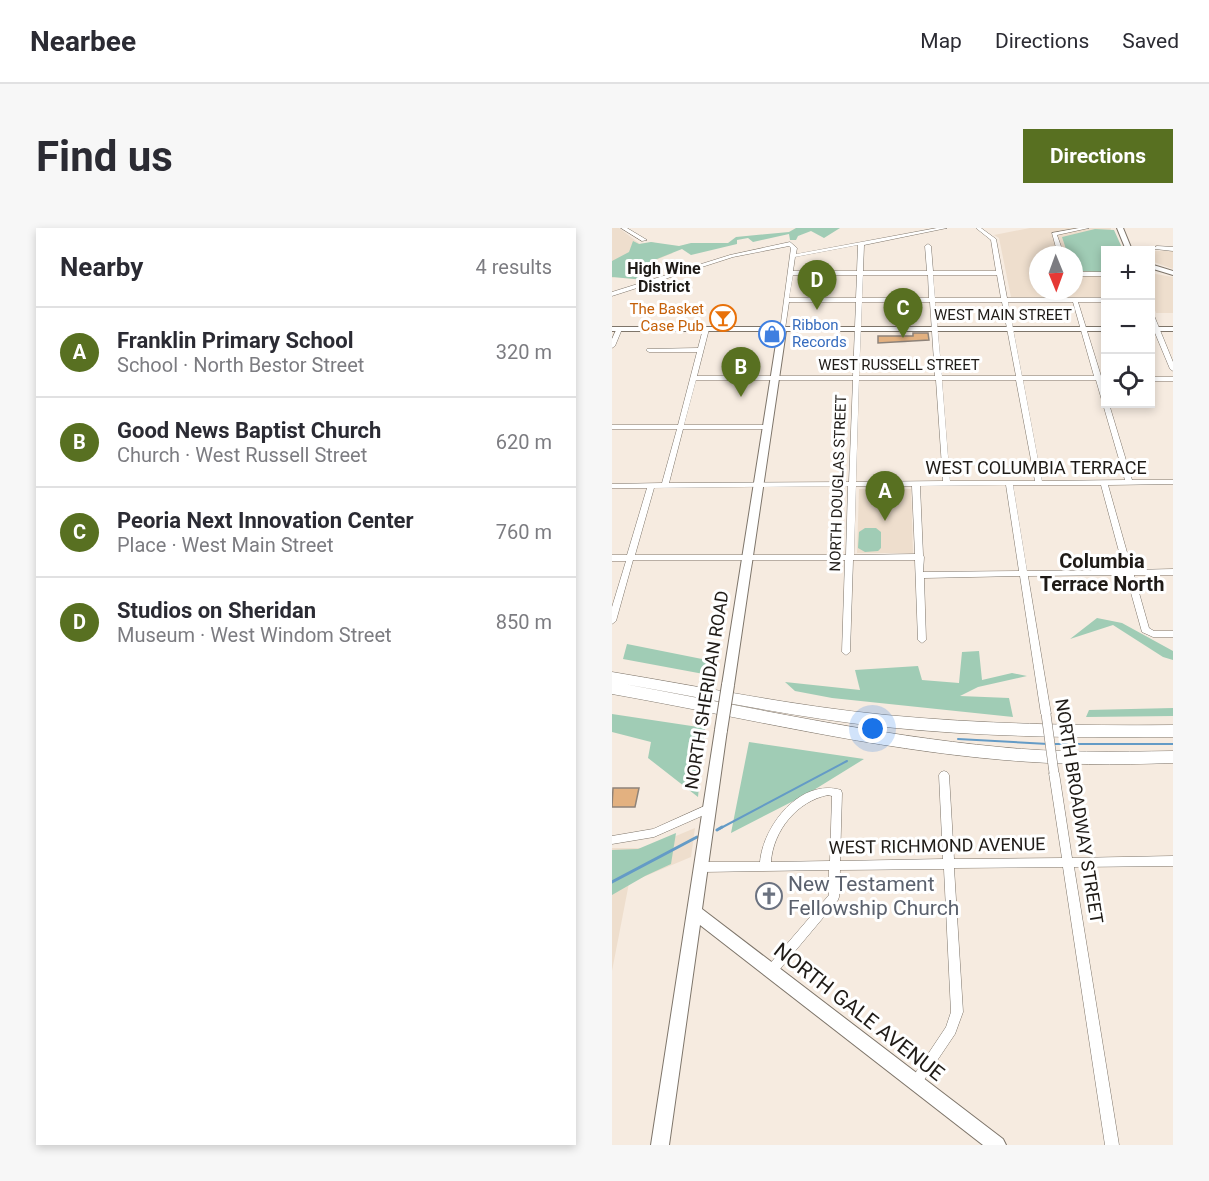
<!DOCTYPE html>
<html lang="en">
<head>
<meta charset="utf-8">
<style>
	:root { --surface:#fff; --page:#f7f7f7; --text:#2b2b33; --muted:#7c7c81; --line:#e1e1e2; --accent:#587021 }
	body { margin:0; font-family:Roboto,sans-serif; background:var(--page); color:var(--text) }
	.controls { position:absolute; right:18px; top:18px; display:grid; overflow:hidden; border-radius:0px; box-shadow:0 3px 9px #0003 }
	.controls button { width:54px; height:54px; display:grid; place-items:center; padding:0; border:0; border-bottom:2px solid var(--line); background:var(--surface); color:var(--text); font:30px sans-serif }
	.compass { position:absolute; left:417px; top:18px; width:54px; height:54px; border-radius:50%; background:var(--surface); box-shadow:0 3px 9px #0003; rotate:179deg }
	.you { position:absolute; left:261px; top:501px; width:21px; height:21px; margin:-15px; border:4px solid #fff; border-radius:50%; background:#1a73e8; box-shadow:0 0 0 9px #1a73e833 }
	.badge { display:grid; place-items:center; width:39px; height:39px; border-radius:50%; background:var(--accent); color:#fff; font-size:20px; font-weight:700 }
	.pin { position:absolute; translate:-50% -50px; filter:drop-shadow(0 2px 3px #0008) }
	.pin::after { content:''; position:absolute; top:32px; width:21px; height:18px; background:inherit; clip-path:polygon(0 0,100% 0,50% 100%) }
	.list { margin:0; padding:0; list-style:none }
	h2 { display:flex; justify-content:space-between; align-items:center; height:78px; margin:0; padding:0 24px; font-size:26px }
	h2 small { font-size:20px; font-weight:400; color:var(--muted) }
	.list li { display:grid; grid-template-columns:39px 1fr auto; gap:18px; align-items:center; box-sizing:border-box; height:90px; padding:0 24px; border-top:2px solid var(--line) }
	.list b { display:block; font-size:22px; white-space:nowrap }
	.list p { margin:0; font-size:20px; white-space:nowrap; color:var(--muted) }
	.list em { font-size:20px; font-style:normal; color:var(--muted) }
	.icon { flex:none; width:33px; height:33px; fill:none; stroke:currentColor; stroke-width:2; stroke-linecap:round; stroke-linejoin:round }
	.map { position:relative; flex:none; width:561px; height:917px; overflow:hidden; border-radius:0px }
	header { display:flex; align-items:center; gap:36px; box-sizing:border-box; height:84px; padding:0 30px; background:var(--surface); border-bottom:2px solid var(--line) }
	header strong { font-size:28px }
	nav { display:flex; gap:33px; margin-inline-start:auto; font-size:21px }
	.intro { display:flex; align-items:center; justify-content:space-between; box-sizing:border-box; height:144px; padding:0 36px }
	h1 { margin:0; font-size:42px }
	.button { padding:15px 27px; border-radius:0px; background:var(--accent); color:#fff; font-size:21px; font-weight:700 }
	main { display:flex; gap:36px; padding:0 36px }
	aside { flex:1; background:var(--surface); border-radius:0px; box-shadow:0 3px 9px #0003 }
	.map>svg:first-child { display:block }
	.built { fill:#eedecd; fill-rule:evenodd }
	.green { fill:#a0ccb5 }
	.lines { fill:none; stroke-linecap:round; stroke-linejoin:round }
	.stream-far1 { stroke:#649bc6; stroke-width:2 }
	.stream { stroke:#649bc6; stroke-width:3 }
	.building { fill:#e3b180; stroke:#8e8379; stroke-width:1.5 }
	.minor-casing { stroke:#7e756a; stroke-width:1 }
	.major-casing { stroke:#7e756a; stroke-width:2 }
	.highway-casing { stroke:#7e756a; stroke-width:1 }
	.minor { fill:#fff; fill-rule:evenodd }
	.major { fill:#fff; fill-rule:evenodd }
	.highway { fill:#fff; fill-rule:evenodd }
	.minor-bridge-casing { stroke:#7e756a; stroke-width:10; stroke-linecap:butt }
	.major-bridge-casing { stroke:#7e756a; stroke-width:14; stroke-linecap:butt }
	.minor-bridge { stroke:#fff; stroke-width:9 }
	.major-bridge { stroke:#fff; stroke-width:12 }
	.labels { text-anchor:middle; stroke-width:6; stroke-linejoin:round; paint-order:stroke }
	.far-food-label { font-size:15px; fill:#c56008; stroke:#fff; text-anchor:end }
	.far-street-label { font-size:15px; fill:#1f1b17; stroke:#fff }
	.far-shop-label { font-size:15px; fill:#366cbe; stroke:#fff; text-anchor:start }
	.far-neighbourhood-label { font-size:16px; font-weight:bold; fill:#1f1b17; stroke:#fff }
	.street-label { font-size:18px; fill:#1f1b17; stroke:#fff }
	.neighbourhood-label { font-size:20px; font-weight:bold; fill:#1f1b17; stroke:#fff }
	.near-worship-label { font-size:21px; fill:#5b616d; stroke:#fff; text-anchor:start }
	.near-street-label { font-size:21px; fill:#1f1b17; stroke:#fff }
</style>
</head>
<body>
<header>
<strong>Nearbee</strong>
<nav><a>Map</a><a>Directions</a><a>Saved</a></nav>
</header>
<div class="intro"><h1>Find us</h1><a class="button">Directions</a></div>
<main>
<aside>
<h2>Nearby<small>4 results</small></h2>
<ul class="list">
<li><span class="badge">A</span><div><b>Franklin Primary School</b><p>School · North Bestor Street</p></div><em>320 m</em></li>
<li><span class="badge">B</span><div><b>Good News Baptist Church</b><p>Church · West Russell Street</p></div><em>620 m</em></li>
<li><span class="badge">C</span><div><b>Peoria Next Innovation Center</b><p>Place · West Main Street</p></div><em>760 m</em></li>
<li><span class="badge">D</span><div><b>Studios on Sheridan</b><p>Museum · West Windom Street</p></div><em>850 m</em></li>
</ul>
</aside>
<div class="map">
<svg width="561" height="917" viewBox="0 0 561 917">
	<rect width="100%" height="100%" fill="#f6ebe0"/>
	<path class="built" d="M0 0H7L28 16 41 14 61 25 0 50Z
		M418 0H499L494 22 493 69H399L387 10 382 7ZM426 27H462V63H426Z
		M539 23H561V41L539 33Z
		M538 45 561 49V85H544L539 71Z
		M247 261H299L301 325H245Z
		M83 600 79 629 17 655 0 743V620H35Z"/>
	<path class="green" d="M184 0H228L212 10 199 3 186 8 184 12H178L177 6 141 14 136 10 125 12V16L79 27 70 21 20 41 33 52 0 49V33L17 24 21 13 27 16 39 14 67 18 79 15H116L124 9 177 4Z
		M483 1 502 2 511 22H494L493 44 462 43V27H456L450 9Z
		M253 300H264L269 304V320L266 323 253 324 246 320 247 304Z
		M485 390 510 395 561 423V432L551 429 501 397 458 411Z
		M15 416 100 433 97 447 11 431Z
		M367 423 370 452 400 445 415 448 366 459 348 468 397 470 401 489 220 470 183 463 173 454 248 462 243 442 306 438 310 452 347 455 350 424Z
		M561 480V488L474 489 477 482Z
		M0 486 93 500 86 569 36 530 39 514 0 504Z
		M137 514 252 531 197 565 119 605Z
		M64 605 59 636 33 648 0 667V622L26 621Z"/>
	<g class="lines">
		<path class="stream-far1" d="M346 511 436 516
			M442 516H561
			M107 601 235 533"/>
		<path class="stream" d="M105 602 110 599
			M0 654 85 609"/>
	</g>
	<path class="building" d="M301 105H316L317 112 266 115V108H301Z
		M1 560H27L23 579H0Z"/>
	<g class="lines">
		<defs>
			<path id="minor" d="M9 0H15L35 12 30 13Z
				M325 0H335L252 17 251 43H315L313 18 316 16 319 18 321 43H384L379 12 364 0H369L384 11 395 70H494V74H466L489 148H494V152H490L494 164V176H497L520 252H561V256L496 257 520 342 561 341V347H522L537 400 542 403H561V409H541L530 404 514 347 416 348 439 486 437 488H431L429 486 408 348 312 350 314 412 310 415 306 412 303 332H241L238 424 234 427 230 424 233 332H21L4 393 0 396V379L14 333H0V327H15L35 260H0V256L50 255 65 201H0V197H66L85 124H37L34 122 35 121 86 120 91 101 94 99 97 101 85 148H241L244 74H177L173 101 168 102 179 20 177 18 121 29 0 68V64L118 27 178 14 185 20 184 26ZM246 17 245 43H181L183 29ZM181 47H245L244 70H177ZM251 47H316L317 70H250ZM321 47H385L389 70H323ZM250 74H318L323 148H247ZM323 74H390L404 148H330ZM396 74H461L482 148H410ZM84 152H241L237 254 57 255 71 201H155L158 199 155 197H72ZM247 152H324L331 253 244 254ZM330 152H404L423 253H338ZM411 152H484L513 252 430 253ZM394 257 407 343 311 344 312 329 311 327 308 258ZM401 257H489L512 342 415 343ZM236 258 234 327H23L42 260ZM244 258H300L303 326 242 327Z
				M467 0H477L445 7 452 27H446L440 5Z
				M545 18 561 19V23L543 21V19Z
				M462 44H494V48H462Z
				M538 83 541 85 561 134V143L558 141 538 93Z
				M5 100 10 101 3 118 0 120V111Z
				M538 149H561V153H538Z
				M442 541 445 542 447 545 460 630 561 628V638L462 639 507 917H493L451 639 342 640 351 784 343 806 308 858 304 860 300 858 298 854 300 850 334 799 339 784 332 641 228 642 227 669 226 672 163 747 159 748 155 747 153 743 155 739 217 667V642L90 644 86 642 85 639 86 636 90 634H148C151 598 188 550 229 562L230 565 228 633 331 631 327 547 329 544 332 543 335 544 337 547 342 631 450 630 437 545 439 542ZM216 567 220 568 218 633 159 634C161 603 185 573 216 567Z
				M97 576 101 577 102 580 101 583 42 609 0 616V608L41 601Z"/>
			<path id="major" d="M505 0H511L520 22H514Z
				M538 36 561 43V47L538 40Z
				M0 99H494V103H174L122 457 116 461 110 457 166 103H0Z
				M538 99H561V103H538Z
				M109 497 113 499 115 502 90 681 391 911 394 917H371L88 697 57 917H39L103 502 105 499Z"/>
			<path id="highway" d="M0 444C91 459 182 478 274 487 370 496 465 498 561 497V509C465 510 369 509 273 499 185 490 99 471 12 456 137 479 261 507 388 519 446 525 503 524 561 523V535C505 537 448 537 392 532 260 521 130 489 0 466Z"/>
		</defs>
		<use href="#minor" class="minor-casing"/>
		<use href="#major" class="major-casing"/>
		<use href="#highway" class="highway-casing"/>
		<use href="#minor" class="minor"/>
		<use href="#major" class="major"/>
		<use href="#highway" class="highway"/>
		<defs>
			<path id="minor-bridge" d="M434 486 442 545"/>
			<path id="major-bridge" d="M109 502 116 457"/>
		</defs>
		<use href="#minor-bridge" class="minor-bridge-casing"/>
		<use href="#major-bridge" class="major-bridge-casing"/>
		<use href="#minor-bridge" class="minor-bridge"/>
		<use href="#major-bridge" class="major-bridge"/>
	</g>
	<defs>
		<symbol id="bar-ring" viewBox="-11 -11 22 22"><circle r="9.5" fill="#fff" stroke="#e8710a" stroke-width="1.5"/><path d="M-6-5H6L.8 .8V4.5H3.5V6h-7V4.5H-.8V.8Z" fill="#e8710a"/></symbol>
		<symbol id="shop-ring" viewBox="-11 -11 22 22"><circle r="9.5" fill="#fff" stroke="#3f7fe0" stroke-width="1.5"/><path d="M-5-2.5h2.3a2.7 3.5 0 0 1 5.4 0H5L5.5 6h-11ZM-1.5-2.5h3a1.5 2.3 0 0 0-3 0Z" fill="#3f7fe0"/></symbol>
		<symbol id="church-ring" viewBox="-11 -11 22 22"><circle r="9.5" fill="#fff" stroke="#6b7280" stroke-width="1.5"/><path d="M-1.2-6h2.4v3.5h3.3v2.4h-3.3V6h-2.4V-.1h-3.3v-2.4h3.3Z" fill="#6b7280"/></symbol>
	</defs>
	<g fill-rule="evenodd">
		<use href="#bar-ring" x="96" y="75" width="30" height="30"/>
		<use href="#shop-ring" x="145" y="91" width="30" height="30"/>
		<use href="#church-ring" x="142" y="653" width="30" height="30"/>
	</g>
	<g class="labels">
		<g class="far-food-label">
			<text x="92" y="86">The Basket<tspan x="92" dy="17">Case Pub</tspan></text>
		</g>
		<g class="far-street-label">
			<text x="391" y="92">WEST MAIN STREET</text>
			<text x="287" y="142">WEST RUSSELL STREET</text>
			<text transform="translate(226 255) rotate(-88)" y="5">NORTH DOUGLAS STREET</text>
		</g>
		<g class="far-shop-label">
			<text x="180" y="102">Ribbon<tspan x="180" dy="17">Records</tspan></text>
		</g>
		<g class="far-neighbourhood-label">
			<text x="52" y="46">High Wine<tspan x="52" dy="18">District</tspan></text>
		</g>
		<g class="street-label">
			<text x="424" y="246">WEST COLUMBIA TERRACE</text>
			<text transform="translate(95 462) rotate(-81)" y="6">NORTH SHERIDAN ROAD</text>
			<text transform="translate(467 583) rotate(81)" y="6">NORTH BROADWAY STREET</text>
			<text transform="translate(325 618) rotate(-1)" y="6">WEST RICHMOND AVENUE</text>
		</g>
		<g class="neighbourhood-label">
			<text x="490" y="340">Columbia<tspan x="490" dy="23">Terrace North</tspan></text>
		</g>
		<g class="near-worship-label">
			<text x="176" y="663">New Testament<tspan x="176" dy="24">Fellowship Church</tspan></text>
		</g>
		<g class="near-street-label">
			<text transform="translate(247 784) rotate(38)" y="7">NORTH GALE AVENUE</text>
		</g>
	</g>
</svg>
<div class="controls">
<button>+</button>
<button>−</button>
<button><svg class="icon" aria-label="locate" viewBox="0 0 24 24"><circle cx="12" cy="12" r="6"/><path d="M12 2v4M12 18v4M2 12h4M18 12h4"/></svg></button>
</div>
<svg class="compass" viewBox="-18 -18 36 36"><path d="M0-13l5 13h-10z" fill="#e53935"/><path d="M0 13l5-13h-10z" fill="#7c7c81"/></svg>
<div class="you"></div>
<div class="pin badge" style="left:273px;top:293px">A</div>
<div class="pin badge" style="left:129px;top:169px">B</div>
<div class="pin badge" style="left:291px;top:110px">C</div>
<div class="pin badge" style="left:205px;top:82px">D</div>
</div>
</main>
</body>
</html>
